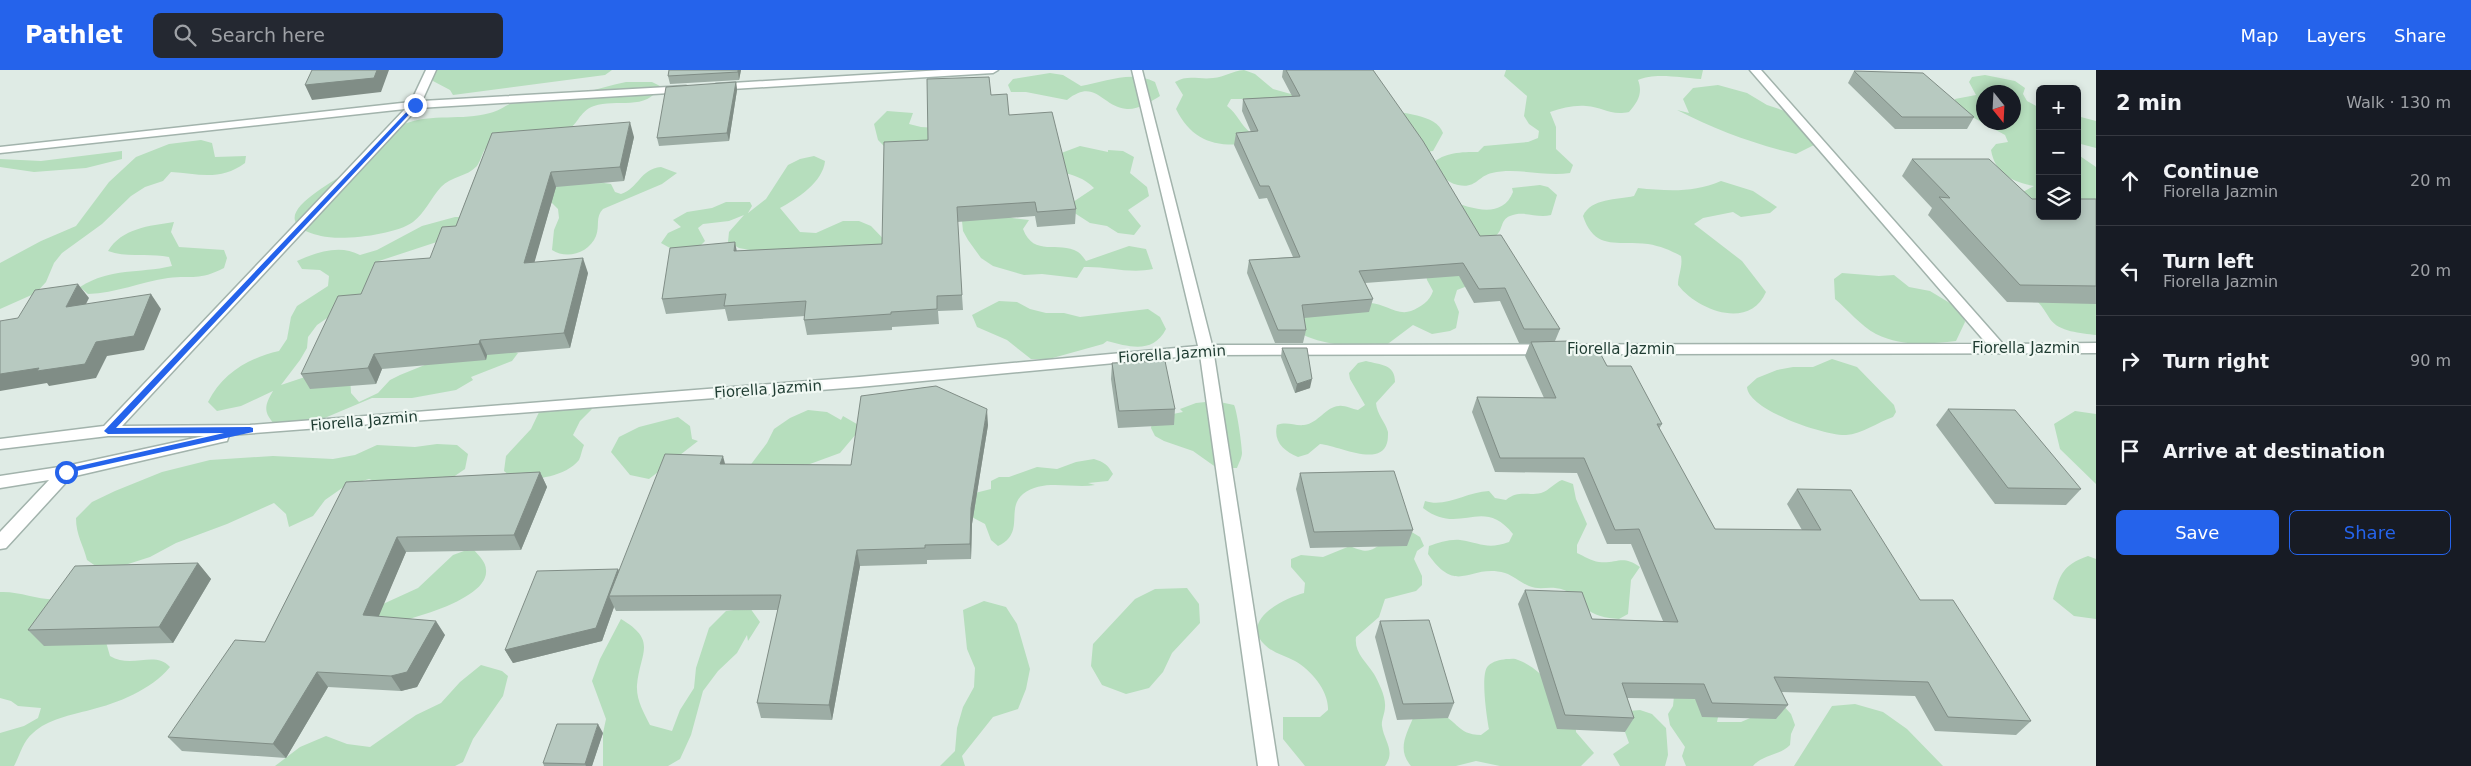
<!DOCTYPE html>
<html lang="en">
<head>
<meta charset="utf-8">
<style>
	:root { --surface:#171b24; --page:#242831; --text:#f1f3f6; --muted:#9ea1a6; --line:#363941; --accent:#2563eb }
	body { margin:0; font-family:"DejaVu Sans",sans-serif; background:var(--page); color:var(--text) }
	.controls { position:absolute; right:15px; top:15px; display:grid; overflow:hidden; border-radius:8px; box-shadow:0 2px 8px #0003 }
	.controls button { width:45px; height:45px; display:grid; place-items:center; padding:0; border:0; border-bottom:1px solid var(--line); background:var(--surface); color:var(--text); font:25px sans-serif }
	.compass { position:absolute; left:1976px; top:15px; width:45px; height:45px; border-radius:50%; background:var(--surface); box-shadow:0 2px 8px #0003; rotate:162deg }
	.stop { position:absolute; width:15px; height:15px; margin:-11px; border:4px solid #2563eb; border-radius:50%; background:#fff }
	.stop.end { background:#2563eb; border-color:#fff; box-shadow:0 1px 5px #0008 }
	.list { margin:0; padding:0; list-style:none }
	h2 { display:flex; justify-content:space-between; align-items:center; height:65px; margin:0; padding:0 20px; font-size:21px }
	h2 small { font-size:16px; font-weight:400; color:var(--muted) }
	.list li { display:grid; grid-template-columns:32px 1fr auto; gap:15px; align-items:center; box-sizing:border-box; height:90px; padding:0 20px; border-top:1px solid var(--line) }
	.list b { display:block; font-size:19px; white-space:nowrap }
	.list p { margin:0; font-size:16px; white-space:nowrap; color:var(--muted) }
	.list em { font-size:16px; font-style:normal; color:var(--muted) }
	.actions { display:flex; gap:10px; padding:15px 20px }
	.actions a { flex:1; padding:11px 0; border:1px solid var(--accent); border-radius:8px; text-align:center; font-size:18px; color:var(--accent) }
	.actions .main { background:var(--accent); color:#fff }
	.icon { flex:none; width:28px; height:28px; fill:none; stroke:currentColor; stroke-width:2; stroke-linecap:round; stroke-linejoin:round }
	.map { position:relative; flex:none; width:2096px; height:696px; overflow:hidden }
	header { display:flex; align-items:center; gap:30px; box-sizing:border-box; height:70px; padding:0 25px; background:var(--accent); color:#fff }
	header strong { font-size:24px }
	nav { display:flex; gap:28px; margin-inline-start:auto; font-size:18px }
	.search { width:350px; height:45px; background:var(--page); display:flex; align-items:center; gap:12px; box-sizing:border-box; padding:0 18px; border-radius:8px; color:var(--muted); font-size:19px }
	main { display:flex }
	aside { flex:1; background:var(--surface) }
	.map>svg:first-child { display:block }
	.green { fill:#b6debd; fill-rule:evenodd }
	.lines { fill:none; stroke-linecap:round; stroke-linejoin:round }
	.minor-casing { stroke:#a2b3ac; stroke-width:3 }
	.minor { fill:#fff; fill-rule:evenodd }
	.wall { fill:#9dada5 }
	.shaded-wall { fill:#808d86 }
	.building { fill:#b7c9c0; stroke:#808d86 }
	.route { fill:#2563eb }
	.labels { text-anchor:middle; stroke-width:4.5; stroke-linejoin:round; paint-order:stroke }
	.street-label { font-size:15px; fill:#1f3c32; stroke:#f0f8f3 }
</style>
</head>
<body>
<header>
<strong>Pathlet</strong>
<div class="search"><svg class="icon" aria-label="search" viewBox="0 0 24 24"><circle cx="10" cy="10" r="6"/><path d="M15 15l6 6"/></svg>Search here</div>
<nav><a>Map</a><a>Layers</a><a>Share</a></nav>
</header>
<main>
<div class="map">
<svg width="2096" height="696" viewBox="0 0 2096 696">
	<rect width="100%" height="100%" fill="#dfebe5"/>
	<path class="green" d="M431 0H612L605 5 453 25 450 20 433 11Z
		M1244 0 1255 4 1273 19 1298 26 1259 32 1245 29H1231L1227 36C1238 44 1240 55 1251 63L1245 74C1212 77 1191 69 1176 39L1183 25 1175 12C1188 4 1199 10 1213 8 1225 7 1232 1 1244 0Z
		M1506 0H1703L1701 9C1683 8 1654 2 1638 10 1643 23 1638 32 1629 42 1610 46 1603 37 1586 36 1574 35 1562 38 1550 42L1556 57V79L1573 95 1570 103C1544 107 1517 97 1492 103 1478 106 1476 119 1458 115 1445 112 1440 104 1432 94 1444 82 1462 82 1478 82L1484 76 1528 72 1538 68 1539 61 1529 54 1524 46 1527 26 1504 6Z
		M1050 3 1063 5 1081 16C1106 12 1131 0 1155 12L1160 26C1152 31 1137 40 1127 39 1101 37 1096 7 1067 30L1026 22H1011L1008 15 1013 9Z
		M1985 5 2015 11 2025 18 2023 24 2027 31 2040 38V140L2017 125 2034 116C2013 112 1995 104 1991 80L1996 74 2008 72 2005 65 1965 43 1955 36V29L1976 25 1969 12 1972 7ZM1984 22H2014V52H1984Z
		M626 12H652L660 16C647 42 616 28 594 36 579 41 577 57 564 63 557 65 548 65 541 67 522 70 503 72 485 79 482 84 480 92 477 96 467 107 451 106 441 117 431 128 425 143 413 152 395 165 342 171 321 166 256 150 329 116 349 100 363 89 390 59 404 54 432 43 462 51 490 43 499 41 506 35 514 32 530 25 563 25 581 23 596 20 611 15 626 12Z
		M1718 15 1747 23 1767 35 1797 45 1813 60 1814 75 1796 84C1754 74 1716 60 1677 40L1689 43 1683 29 1693 18Z
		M1383 40C1400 43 1437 44 1443 63L1433 81 1426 82Z
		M887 41 913 43 909 54 921 57 990 61 885 77 878 70 874 54Z
		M2077 46 2096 51V78L2077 73Z
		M201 70 212 73 215 87 246 86 245 93C221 111 199 104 171 102L163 111 145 117 131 126 102 154 62 183 54 193 46 212 36 223 0 239V193L41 171 76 156 109 112 136 87 169 74Z
		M1080 76 1108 82V80L1123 81 1134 87 1130 103 1147 117 1149 126 1128 140 1141 156 1134 165 1118 163 1107 156 1090 153 1073 142V132L1094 118C1084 108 1074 105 1060 102L1056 85Z
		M122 81V89L86 98 34 102 0 97V89L41 91Z
		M2077 84 2096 97V139H2077Z
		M814 86 825 91C823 112 797 129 780 138L800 162 816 163 843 151H859L871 156 895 181H755L739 178 728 172 729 162 744 145 729 151 703 154 698 158 705 171 700 176 677 182 661 173 668 163 681 157 673 150 687 142 712 138 726 132H750L752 136 748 143 766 129 788 95 800 89Z
		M661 97 677 103 662 114 603 139C595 147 600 156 596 166 589 183 567 190 552 180L554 160 559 148 558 139 551 132V115L604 113 611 114 615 122 621 124C639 118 640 99 661 97Z
		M1721 111 1753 121 1777 137 1770 143 1741 147 1733 142 1703 148 1694 154 1742 191 1766 222C1750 260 1698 241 1678 215 1678 205 1683 197 1681 186 1670 180 1660 176 1648 174 1619 170 1595 182 1583 146 1591 128 1617 130 1634 126L1638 118C1667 121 1693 123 1721 111Z
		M1540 115 1548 117 1557 125 1551 145C1537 149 1525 140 1510 146 1499 150 1504 163 1493 167 1489 168 1482 168 1477 168L1450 131C1471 138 1502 150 1513 122L1512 118Z
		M1001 143 1012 148 1029 150 1023 159C1034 188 1058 170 1078 182 1081 184 1084 188 1086 191L1129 176 1146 179 1153 199C1129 204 1107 196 1084 197L1077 208 1042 204 1024 205 993 196 981 188 968 170 963 161 962 151Z
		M455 147H471L452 167 379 191 371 201 365 222 317 255 308 267 307 278 300 290 281 315 305 307 350 306 351 323 359 332 378 323 390 310 400 305 437 290 510 280 518 283 512 291 471 307 473 310 456 320 412 328H372L308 355 277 357C264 343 263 338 273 321L241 336 217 341 208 332C222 304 248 288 279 281L287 269 291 247 297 236 328 216 329 206 320 200 302 199 297 191C317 182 340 174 360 185L377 180 422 156Z
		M174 152 171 162 179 177 224 180 227 188 224 198C198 211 194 205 168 208 141 212 116 223 88 224L80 217C112 197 138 204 172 196L169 187C148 183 128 188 108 181 122 158 149 156 174 152Z
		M1450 197 1470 215 1457 220 1454 230 1459 242 1456 258 1450 261 1432 264 1413 255 1381 279C1355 276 1322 276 1298 262L1293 241C1318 238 1345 232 1370 233 1384 233 1397 246 1411 241 1421 237 1430 231 1433 221L1427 210 1426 205Z
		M1842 203 1879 206 1894 205 1909 217 1930 221 1963 241 1965 252 1956 271C1929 274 1902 277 1876 264 1861 256 1848 240 1835 229L1834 209Z
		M999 231 1017 232 1030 239 1046 243H1064L1080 247 1148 239 1160 247 1166 259C1153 284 1130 277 1107 271L1103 274 1049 289H1031L1007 270 977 257 972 245Z
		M2038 232 2096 233V265C2081 263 2059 262 2050 249 2046 243 2043 237 2038 232Z
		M1832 289 1857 297 1894 335 1896 342 1893 347C1878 352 1862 364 1846 365 1825 366 1748 340 1747 317L1757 308 1777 300 1793 297H1813Z
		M1366 291C1381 295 1395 294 1395 312L1376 333C1377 345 1385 351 1388 362 1388 365 1388 370 1387 373 1380 398 1337 375 1320 374L1308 384 1298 387C1284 381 1273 372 1277 355 1287 351 1294 356 1304 355 1319 353 1325 337 1339 336 1344 335 1352 339 1358 340L1365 335 1350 309 1349 303 1358 293Z
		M581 330 592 339 580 351 573 365 584 375C582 379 581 386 579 390 565 407 537 409 516 411L504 401 506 386 531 359 541 338Z
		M1215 331 1234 335C1237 340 1242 376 1242 383 1242 387 1239 393 1237 398H1217L1193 381 1164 371 1155 366 1151 358 1152 352 1158 347 1183 342 1180 339 1196 333Z
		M808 340 827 342 841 350 843 346 862 357 840 383 799 398 746 401 767 373 774 359 790 348Z
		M2075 341 2096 344V414L2060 379 2054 354Z
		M678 347 690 356 692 369 698 371 649 409 630 405 611 382 619 367 639 357Z
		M437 374 457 375 468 384 465 399 446 412 385 415 369 409 345 416 325 430 313 446 289 457 286 444 274 433 227 454 176 473 150 487 125 495 100 499 87 490C83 474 76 465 76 448L92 432 115 421 162 402 210 390 273 386 333 389 355 385 377 375 415 377Z
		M1094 389C1104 392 1108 395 1113 404L1108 411 1088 413 1095 415C1072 419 1043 408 1023 424 1005 439 1026 463 998 476L991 470 985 454 949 435 971 424 991 419V411L999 407H1009L1037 397 1057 399 1076 392Z
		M1562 410 1573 414 1576 429 1587 454 1577 475V483C1584 486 1591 491 1599 492 1617 494 1622 484 1640 497L1631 510 1628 544 1619 549C1606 548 1594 546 1584 537 1577 530 1573 523 1564 520 1549 515 1541 521 1529 516 1521 513 1514 506 1505 503 1469 493 1458 527 1428 484L1429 476C1438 473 1450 469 1460 470 1481 473 1487 480 1509 472L1513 464C1482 425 1460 467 1423 438L1425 431C1446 438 1466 422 1489 421L1495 428 1506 430C1518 420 1527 426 1541 423 1550 420 1554 413 1562 410Z
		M1410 461 1420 467 1424 476 1417 481 1414 489 1422 506V515L1416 521 1385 529 1379 547 1356 567C1354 583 1366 591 1374 604 1379 613 1386 627 1385 637 1385 643 1381 651 1382 656 1384 671 1396 681 1385 696H1305L1283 669V647H1320L1328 640C1329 621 1311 600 1295 591 1285 586 1273 583 1265 575 1239 550 1285 528 1304 523L1305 513 1291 497V489L1301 485 1323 487 1350 476C1370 485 1370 480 1387 471 1394 467 1402 464 1410 461Z
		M474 480C479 486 486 492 486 500 490 534 382 557 357 561L383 534 418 518 453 485 464 481Z
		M2088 486 2096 489V549L2074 546 2053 529C2060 505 2062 495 2088 486Z
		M1187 518 1199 534 1200 553 1172 583 1163 602 1149 618 1126 624 1102 615 1091 596 1093 574 1135 529 1155 519Z
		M0 522C21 521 39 531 59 529L106 572 110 586C132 599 155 580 170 597 151 620 118 633 90 640 71 645 48 649 33 663 23 671 20 685 14 696H0V663L24 656 38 648 41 638 18 636 11 631 0 628Z
		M984 531 1006 537 1017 554 1030 599 1026 619 1018 639 993 647 962 686 965 696H940L955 681 957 658 963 637 974 617 975 598 967 579 963 540Z
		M750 538 760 552 748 571 747 565 737 583 718 601 703 621 691 665 680 689 668 696H603V663L606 649 592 611 600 589 621 549C658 571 640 582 637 615 636 630 644 643 650 655L672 661 680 640 694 618 696 598 709 558 726 541Z
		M1506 589C1510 589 1515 588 1518 590 1541 597 1577 639 1576 662L1594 683 1581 696H1500L1476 691 1456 696H1411C1397 680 1406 665 1413 648 1420 646 1430 642 1437 643 1456 647 1456 665 1481 665L1489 659C1487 648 1480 604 1488 596 1493 591 1500 590 1506 589Z
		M481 595 502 601 508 606 503 626 473 669 463 692 455 696H275L300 677 326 666 347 674 370 677 416 645 441 633 460 612Z
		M1685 623 1719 642 1717 652H1741L1782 634 1791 644 1795 655 1791 664 1790 675C1779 686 1763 684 1753 696H1686L1682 686 1685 677 1670 655 1668 644 1673 636 1674 626Z
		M1855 634 1883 642 1907 659 1943 696H1794L1832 636Z
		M1640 640 1652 644 1666 658 1668 685 1665 696H1620L1613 684 1629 673 1625 662 1629 641Z"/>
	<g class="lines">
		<defs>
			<path id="minor" d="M426 0H436L422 31 686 16 691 19 686 22 418 38 122 356 250 355 859 307 1198 276 1132 0H1142L1212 275 1987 274 1750 0H1761L2003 274 2096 273V283L1214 285 1278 696H1258L1200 285 859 317 229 365 227 371 222 372 71 407 6 478 0 479V462L49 410 0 418V406L66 396 204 366H108L0 379V369L104 356 405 39 0 83V77L411 32Z
				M942 0H998L993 3 716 20 711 17 716 14Z"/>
		</defs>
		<use href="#minor" class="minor-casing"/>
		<use href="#minor" class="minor"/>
	</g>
	<path class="wall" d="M669 0H741L739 10 670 14 668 6Z
		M1283 0H1373L1480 166 1560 259 1555 271 1607 296 1662 354 1659 359 1715 459 1802 460 1787 434 1797 419 1920 530 2031 651 2016 665 1935 661 1915 626 1781 622 1788 635 1776 649 1702 647 1695 629 1627 628 1634 648 1625 662 1557 659 1518 534 1525 520 1592 549 1663 551 1631 474H1607L1577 403 1495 402 1472 342 1477 327 1544 328 1525 286 1530 273H1519L1500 231 1474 233 1459 206 1365 213 1373 229 1369 242 1304 248 1306 260 1303 273H1275L1247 203 1249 190 1293 187 1267 128 1259 129 1234 75 1236 63 1251 62 1242 41 1243 29 1292 26 1282 7Z
		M1854 1 1974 47 1967 59H1895L1848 13Z
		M736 12 737 20 729 71 659 76 657 68Z
		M991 25 1009 45 1076 139 1075 154 1037 157 1035 146 957 152 963 240 938 241 939 254 892 257V260L807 265 804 250 805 246 728 251 725 239 666 244 662 229 737 181 882 174 928 70Z
		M492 63 634 67 624 111 556 117 534 192 588 203 570 278 487 285 486 290 382 299 376 314 310 319 301 304 361 224 430 188 456 156Z
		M1912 89 2032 129H2096V234L2007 232 1928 145 1932 138 1902 106Z
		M1282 278 1310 318 1295 323 1281 287Z
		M1112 293 1175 339 1174 355 1118 358 1111 309Z
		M1948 339 2081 419 2066 435 1995 434 1936 355Z
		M988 355 972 454 971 489 927 490V494L860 496 832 650 761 648 757 633 778 540 616 541 614 537 602 571 513 593 505 580 618 499 619 501 725 394 851 395Z
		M540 402 547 417 521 480 406 482 378 546 445 565 417 617 401 621 328 617 286 688 182 681 168 667 265 572 346 412Z
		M1300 403 1413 460 1407 476 1310 478 1296 419Z
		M198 493 211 509 173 573 44 576 28 560Z
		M1380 551 1454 633 1448 648 1397 650 1375 567Z
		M603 663 592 696H544L543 693Z"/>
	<path class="shaded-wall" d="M377 0H389L381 22 312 30 305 15Z
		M738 0H741L739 10 738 2Z
		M736 12 737 20 729 71 727 63Z
		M630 52 634 67 624 111 620 97Z
		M551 102 556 117 530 208 524 193Z
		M735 172 738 187 734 181Z
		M583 188 588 203 570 278 564 263Z
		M78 214 89 228 77 252 66 237Z
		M151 224 161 239 144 280 107 286 96 308 49 316 47 313 0 321V304L96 272Z
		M480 270 487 285 486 290 479 274Z
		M374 284 382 299 376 314 368 298Z
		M1312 309 1310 318 1295 323 1297 314Z
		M987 339 988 355 972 454 971 489 970 474 971 438Z
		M723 386 727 401 720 394Z
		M540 402 547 417 521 480 514 465Z
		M397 467 406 482 373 560 363 545Z
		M857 480 860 496 832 650 829 635Z
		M198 493 211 509 173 573 159 557Z
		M618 499 623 512 609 526 614 537 602 571 513 593 505 580Z
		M436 551 445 565 417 617 401 621 391 606Z
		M317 602 328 617 286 688 273 674Z
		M598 654 603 663 592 696H586L585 694Z"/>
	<path class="building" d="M312 0H377L374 8 305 15Z
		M669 0H738V2L668 6Z
		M1286 0H1373L1423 71 1480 166 1501 165 1560 259H1524L1505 218 1479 219 1463 193 1359 201 1373 229 1302 235 1306 260H1278L1249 190 1300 187 1269 116H1260L1236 63 1258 61 1243 29 1300 26Z
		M1854 1 1923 3 1974 47H1902Z
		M989 7 991 25 1007 24 1009 45 1052 42 1076 139 1037 142 1035 132 957 137 962 225 937 226V239L891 242V244L804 250 806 231 724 236 726 224 662 229 670 178 735 172 734 181 882 174 884 72 928 70 927 9Z
		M736 12 727 63 657 68 666 17Z
		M630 52 620 97 551 102 524 193 583 188 564 263 480 270 479 274 374 284 368 298 301 304 338 226 361 224 375 192 430 188 442 157 456 156 492 63Z
		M1912 89H1989L2032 129H2040V146H2077V129H2096V216L2020 215 1939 127 1950 128Z
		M78 214 66 237 151 224 134 266 96 272 85 294 37 301 39 298 0 304V251L18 248 35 220Z
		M1569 271 1575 281H1599L1607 296H1631L1662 354H1657L1715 459 1821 460 1797 419 1851 420 1920 530H1953L2031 651 1948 647 1928 612 1774 607 1788 635 1712 633 1704 614 1622 613 1634 648 1565 645 1525 520 1582 522 1592 549 1678 552 1639 459 1615 460 1584 388H1500L1477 327 1556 328 1531 272Z
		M1282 278H1307L1312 309 1297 314Z
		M1165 291 1175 339 1119 341 1112 293Z
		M936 316 987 339 971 438 970 474 925 475V478L857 480 829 635 757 633 781 525 609 526 665 384 723 386 720 394 851 395 861 326Z
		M1948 339 2015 340 2081 419 2008 418Z
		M1394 401 1413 460 1314 462 1300 403Z
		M540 402 514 465 397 467 363 545 436 551 407 602 391 606 317 602 273 674 168 667 235 570 265 572 346 412Z
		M198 493 159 557 28 560 75 496Z
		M618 499 596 558 505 580 537 501Z
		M1429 550 1454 633 1403 634 1380 551Z
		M557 654H598L585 694 543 693Z"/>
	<path class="route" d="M415 33 417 36 116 358 250 357 253 358V362L63 404V400L66 399 224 363 108 364 104 361Z"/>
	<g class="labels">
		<g class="street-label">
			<text x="2026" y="283">Fiorella Jazmin</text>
			<text x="1621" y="284">Fiorella Jazmin</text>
			<text transform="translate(1172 284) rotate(-4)" y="5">Fiorella Jazmin</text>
			<text transform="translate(768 319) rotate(-4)" y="5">Fiorella Jazmin</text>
			<text transform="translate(364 351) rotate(-5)" y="5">Fiorella Jazmin</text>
		</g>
	</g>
</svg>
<div class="controls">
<button>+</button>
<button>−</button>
<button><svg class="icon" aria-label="layers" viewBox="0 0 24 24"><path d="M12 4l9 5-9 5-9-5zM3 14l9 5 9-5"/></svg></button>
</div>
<svg class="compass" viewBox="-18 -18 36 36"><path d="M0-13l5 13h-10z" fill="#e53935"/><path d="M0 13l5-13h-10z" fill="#9ea1a6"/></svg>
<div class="stop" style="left:66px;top:402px"></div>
<div class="stop end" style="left:415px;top:35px"></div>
</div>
<aside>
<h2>2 min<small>Walk · 130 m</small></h2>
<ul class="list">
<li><svg class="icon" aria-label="ahead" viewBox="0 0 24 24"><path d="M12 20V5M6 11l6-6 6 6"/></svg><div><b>Continue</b><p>Fiorella Jazmin</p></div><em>20 m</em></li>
<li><svg class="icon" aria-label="left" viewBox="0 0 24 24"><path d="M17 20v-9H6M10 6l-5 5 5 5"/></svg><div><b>Turn left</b><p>Fiorella Jazmin</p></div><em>20 m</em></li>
<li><svg class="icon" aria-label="right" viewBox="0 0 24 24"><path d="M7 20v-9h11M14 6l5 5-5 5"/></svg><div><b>Turn right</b></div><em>90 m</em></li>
<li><svg class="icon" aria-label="arrive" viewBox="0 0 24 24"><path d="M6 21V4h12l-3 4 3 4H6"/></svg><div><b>Arrive at destination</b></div></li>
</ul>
<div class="actions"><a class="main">Save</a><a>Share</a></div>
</aside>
</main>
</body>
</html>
